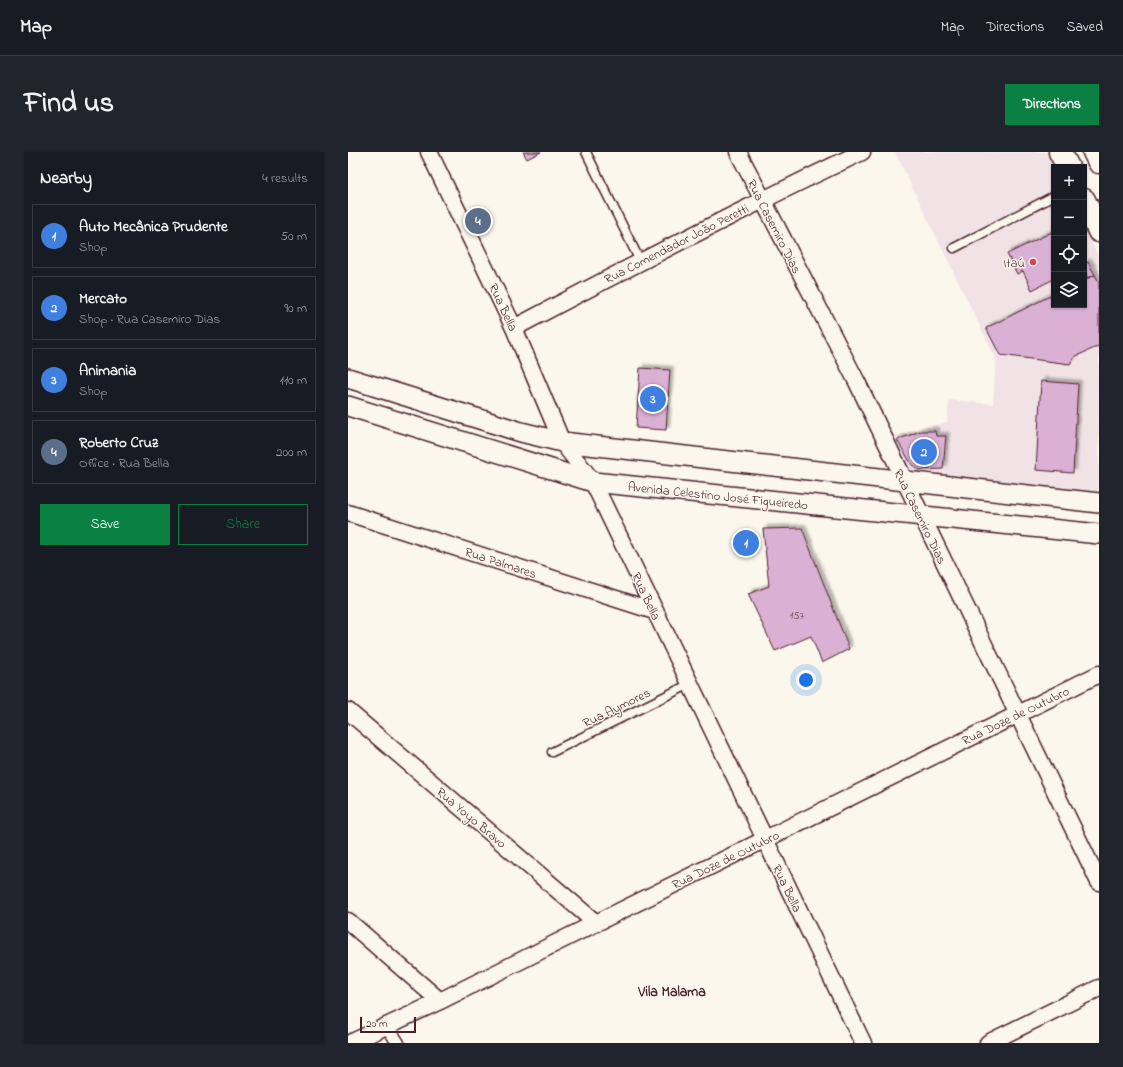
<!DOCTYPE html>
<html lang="en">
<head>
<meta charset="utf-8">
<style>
	:root { --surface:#171b24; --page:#20242c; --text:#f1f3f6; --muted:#9ea1a6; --line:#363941; --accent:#0b8043 }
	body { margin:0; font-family:"Indie Flower",sans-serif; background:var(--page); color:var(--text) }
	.controls { position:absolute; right:12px; top:12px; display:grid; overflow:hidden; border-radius:0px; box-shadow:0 1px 3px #0004 }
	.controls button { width:36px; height:36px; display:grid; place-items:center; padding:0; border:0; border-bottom:1px solid var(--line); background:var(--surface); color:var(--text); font:20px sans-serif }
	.scale { position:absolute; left:12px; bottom:10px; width:56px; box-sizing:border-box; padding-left:4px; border:2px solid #4a1f2b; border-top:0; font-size:11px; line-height:14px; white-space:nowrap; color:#4a1f2b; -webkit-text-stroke:3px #fbf7ec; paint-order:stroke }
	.you { position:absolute; left:458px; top:528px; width:14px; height:14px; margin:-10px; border:3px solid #fff; border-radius:50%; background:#1a73e8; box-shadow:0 0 0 6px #1a73e833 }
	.badge { display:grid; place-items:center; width:26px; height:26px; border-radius:50%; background:var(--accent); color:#fff; font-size:13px; font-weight:700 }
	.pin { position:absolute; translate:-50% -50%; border:2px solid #fff; box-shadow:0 1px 4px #0006 }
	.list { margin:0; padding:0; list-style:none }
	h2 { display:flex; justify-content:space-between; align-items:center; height:52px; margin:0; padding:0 16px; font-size:17px }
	h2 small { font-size:13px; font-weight:400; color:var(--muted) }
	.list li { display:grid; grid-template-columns:26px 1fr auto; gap:12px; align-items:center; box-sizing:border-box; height:64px; margin:0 8px 8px; padding:0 8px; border:1px solid var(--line); border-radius:0px }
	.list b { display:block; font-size:15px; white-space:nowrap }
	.list p { margin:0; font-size:13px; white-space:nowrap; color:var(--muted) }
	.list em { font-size:13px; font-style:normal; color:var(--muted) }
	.actions { display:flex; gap:8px; padding:12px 16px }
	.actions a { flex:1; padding:9px 0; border:1px solid var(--accent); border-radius:0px; text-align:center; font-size:14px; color:var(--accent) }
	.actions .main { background:var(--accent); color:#fff }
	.icon { flex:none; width:22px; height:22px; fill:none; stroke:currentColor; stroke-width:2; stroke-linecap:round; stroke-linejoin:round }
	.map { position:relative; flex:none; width:751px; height:891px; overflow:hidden; border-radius:0px }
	header { display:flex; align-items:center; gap:24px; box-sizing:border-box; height:56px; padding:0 20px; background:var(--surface); border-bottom:1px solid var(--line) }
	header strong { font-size:19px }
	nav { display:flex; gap:22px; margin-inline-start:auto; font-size:14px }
	.intro { display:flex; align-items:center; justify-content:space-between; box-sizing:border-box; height:96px; padding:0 24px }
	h1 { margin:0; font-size:28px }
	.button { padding:10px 18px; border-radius:0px; background:var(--accent); color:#fff; font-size:14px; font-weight:700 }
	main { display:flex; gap:24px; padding:0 24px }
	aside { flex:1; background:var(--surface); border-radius:0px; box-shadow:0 1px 3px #0004 }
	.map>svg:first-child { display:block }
	.built { fill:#f1e2e5 }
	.building { fill:#dbb0d5; stroke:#4a1f2b; filter:url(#shadow) }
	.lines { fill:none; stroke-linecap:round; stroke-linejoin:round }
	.service-casing { stroke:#4a1f2b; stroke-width:11 }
	.pedestrian-casing { stroke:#4a1f2b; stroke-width:15 }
	.minor-casing { stroke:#4a1f2b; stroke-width:19 }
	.tertiary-casing { stroke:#4a1f2b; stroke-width:22 }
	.secondary-casing { stroke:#4a1f2b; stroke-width:25 }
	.service { stroke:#fbf7ec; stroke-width:8 }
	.pedestrian { stroke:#fbf7ec; stroke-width:12 }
	.minor { stroke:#fbf7ec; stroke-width:16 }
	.tertiary { stroke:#fbf7ec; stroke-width:19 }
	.secondary { stroke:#fbf7ec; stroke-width:22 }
	.poi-dot { fill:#d1495b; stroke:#fbf7ec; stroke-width:1.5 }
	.labels { text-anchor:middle; stroke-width:3; stroke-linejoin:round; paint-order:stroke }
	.number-label { font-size:11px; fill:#6e4356 }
	.street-label { font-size:13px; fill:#4a1f2b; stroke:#fbf7ec }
	.poi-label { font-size:13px; fill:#4a1f2b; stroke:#fbf7ec; text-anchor:end }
	.neighbourhood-label { font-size:14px; font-weight:bold; fill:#4a1f2b; stroke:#fbf7ec }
</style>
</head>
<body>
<header>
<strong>Map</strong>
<nav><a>Map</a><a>Directions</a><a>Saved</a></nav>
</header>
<div class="intro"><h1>Find us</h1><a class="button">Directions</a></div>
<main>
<aside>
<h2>Nearby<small>4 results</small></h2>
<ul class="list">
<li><span class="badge" style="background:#3f7fe0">1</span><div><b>Auto Mecânica Prudente</b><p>Shop</p></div><em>50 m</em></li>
<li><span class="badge" style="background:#3f7fe0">2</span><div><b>Mercato</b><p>Shop · Rua Casemiro Dias</p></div><em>90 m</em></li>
<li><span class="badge" style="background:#3f7fe0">3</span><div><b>Animania</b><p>Shop</p></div><em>110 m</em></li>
<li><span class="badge" style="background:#5c6f8a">4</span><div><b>Roberto Cruz</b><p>Office · Rua Bella</p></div><em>200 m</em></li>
</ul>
<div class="actions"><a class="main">Save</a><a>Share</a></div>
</aside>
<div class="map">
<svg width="751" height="891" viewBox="0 0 751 891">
	<defs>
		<filter id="shadow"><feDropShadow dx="3.5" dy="-3.5" stdDeviation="1" flood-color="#0004"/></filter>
	</defs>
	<rect width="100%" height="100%" fill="#fbf7ec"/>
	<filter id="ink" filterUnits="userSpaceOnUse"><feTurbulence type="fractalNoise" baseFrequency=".025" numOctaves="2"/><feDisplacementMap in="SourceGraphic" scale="8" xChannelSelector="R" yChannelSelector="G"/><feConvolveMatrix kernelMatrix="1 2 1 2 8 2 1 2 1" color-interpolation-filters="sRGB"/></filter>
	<g filter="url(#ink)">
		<path class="built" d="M547 0H698L706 16V153H736V76L751 106V343L560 322 544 285 599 270 601 248 645 252 648 207Z"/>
		<path class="building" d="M175 0H193L179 7Z
			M706 79V127L684 138 675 119 669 122 659 102Z
			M740 110 747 123 740 126 736 118V112Z
			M747 123 751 130V194L726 205 722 212 652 203 638 176 706 142V153H736V128Z
			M292 216 322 218 318 278 288 276Z
			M693 229 730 232 725 321 688 318Z
			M573 279H587L588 284H598L595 317 571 318 564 313 549 288Z
			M454 376 501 497 474 511 463 484 427 499 400 442 421 434 415 377Z"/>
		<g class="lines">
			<defs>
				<path id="service" d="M238 0 292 109
					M606 96 706 44
					M204 600 342 532"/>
				<path id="pedestrian" d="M39 874 50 891"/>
				<path id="minor" d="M81 0 166 176 214 290 245 330 515 891
					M390 0 509 230 751 730
					M166 176C281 115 396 56 514 0
					M0 361 306 459
					M0 559 248 771
					M0 769 92 849
					M2 891 92 849 248 771 751 522
					M640 891 751 836"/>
				<path id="tertiary" d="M0 226 173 280 214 290 751 351
					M0 254 245 330 751 382"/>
				<path id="secondary" d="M712 0 720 15
					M746 0 751 10
					M736 48 751 79"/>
			</defs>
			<use href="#service" class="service-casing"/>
			<use href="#pedestrian" class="pedestrian-casing"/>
			<use href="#minor" class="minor-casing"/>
			<use href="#tertiary" class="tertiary-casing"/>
			<use href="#secondary" class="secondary-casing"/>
			<use href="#service" class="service"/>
			<use href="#pedestrian" class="pedestrian"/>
			<use href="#minor" class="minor"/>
			<use href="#tertiary" class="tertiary"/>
			<use href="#secondary" class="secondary"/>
		</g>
	</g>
	<circle class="poi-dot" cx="685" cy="110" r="4"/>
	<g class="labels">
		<g class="number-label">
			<text x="449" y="467">157</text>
		</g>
		<g class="street-label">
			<text transform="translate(427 74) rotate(63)" y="5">Rua Casemiro Dias</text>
			<text transform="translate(328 91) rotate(-27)" y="5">Rua Comendador João Peretti</text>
			<text transform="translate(156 155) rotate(65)" y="5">Rua Bella</text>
			<text transform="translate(370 343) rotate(6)" y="5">Avenida Celestino José Figueiredo</text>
			<text transform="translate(573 364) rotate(64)" y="5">Rua Casemiro Dias</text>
			<text transform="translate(153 410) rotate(18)" y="5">Rua Palmares</text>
			<text transform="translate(299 444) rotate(65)" y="5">Rua Bella</text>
			<text transform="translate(268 555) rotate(-26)" y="5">Rua Aymores</text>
			<text transform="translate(667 563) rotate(-26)" y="5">Rua Doze de Outubro</text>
			<text transform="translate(124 665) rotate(40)" y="5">Rua Yoyo Bravo</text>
			<text transform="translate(377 707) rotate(-26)" y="5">Rua Doze de Outubro</text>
			<text transform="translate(440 736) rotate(64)" y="5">Rua Bella</text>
		</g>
		<g class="poi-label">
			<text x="677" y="115">Itaú</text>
		</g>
		<g class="neighbourhood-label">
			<text x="324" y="844">Vila Malama</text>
		</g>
	</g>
</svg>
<div class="controls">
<button>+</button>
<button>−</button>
<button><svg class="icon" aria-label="locate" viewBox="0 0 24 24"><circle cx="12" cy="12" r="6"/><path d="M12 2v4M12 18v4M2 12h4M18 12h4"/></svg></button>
<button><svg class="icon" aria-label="layers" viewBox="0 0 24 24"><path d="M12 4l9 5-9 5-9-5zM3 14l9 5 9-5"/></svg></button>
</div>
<div class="scale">20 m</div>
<div class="you"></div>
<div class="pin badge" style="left:398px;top:391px;background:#3f7fe0">1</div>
<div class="pin badge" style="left:576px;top:300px;background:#3f7fe0">2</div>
<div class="pin badge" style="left:305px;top:247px;background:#3f7fe0">3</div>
<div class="pin badge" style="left:130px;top:69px;background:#5c6f8a">4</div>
</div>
</main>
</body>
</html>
